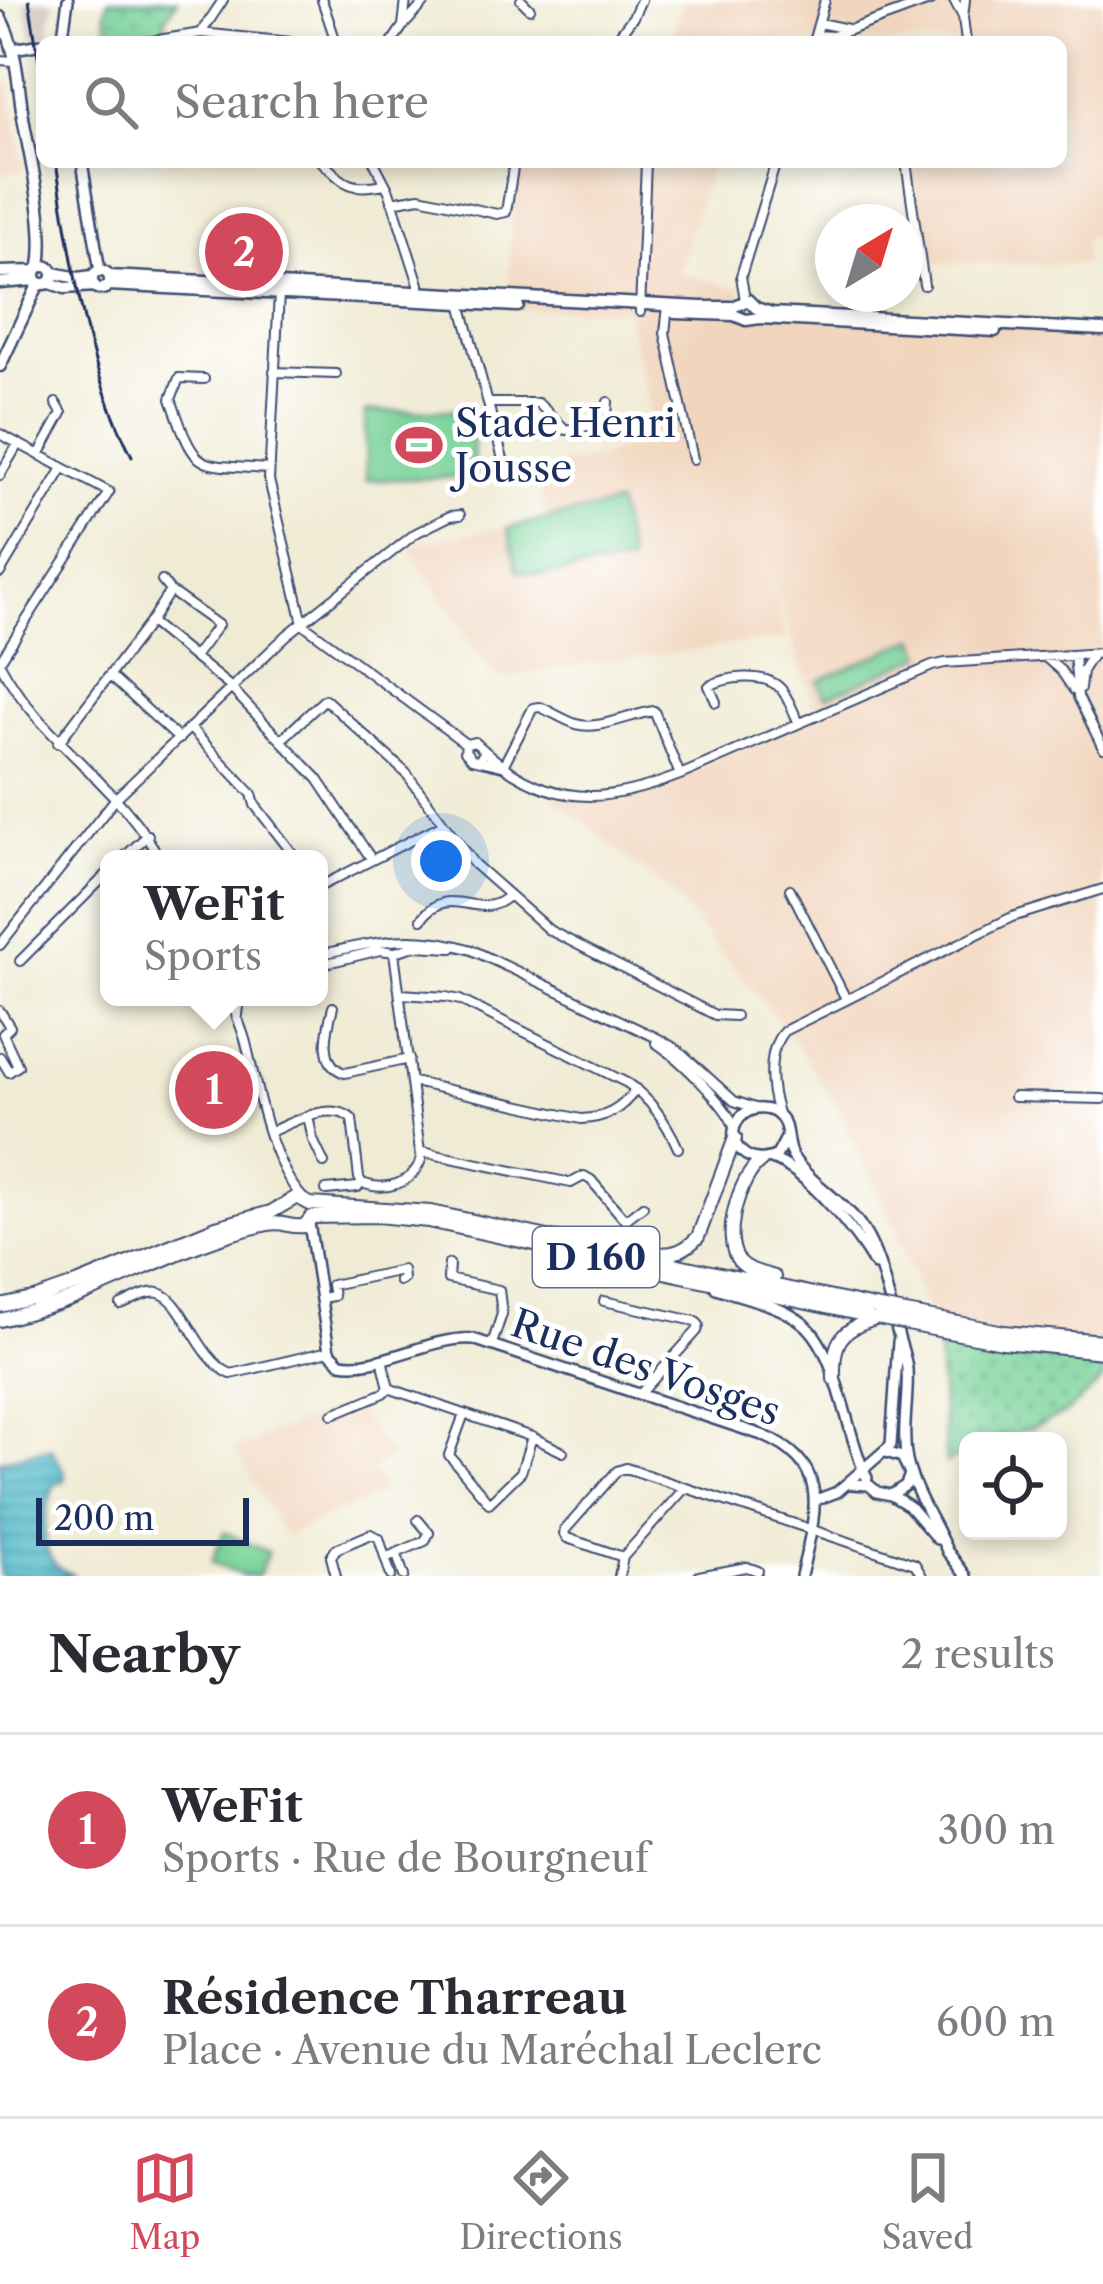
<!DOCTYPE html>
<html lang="en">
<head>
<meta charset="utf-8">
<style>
	:root { --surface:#fff; --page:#f7f7f7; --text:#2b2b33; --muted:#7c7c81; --line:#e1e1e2; --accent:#d1495b }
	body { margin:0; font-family:"Libre Caslon Text",serif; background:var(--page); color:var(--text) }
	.controls { position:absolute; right:36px; bottom:36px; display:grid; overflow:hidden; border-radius:18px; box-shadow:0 6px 18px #0003 }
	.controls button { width:108px; height:108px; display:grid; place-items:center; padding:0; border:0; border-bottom:3px solid var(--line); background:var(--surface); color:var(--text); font:60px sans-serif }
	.compass { position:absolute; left:815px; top:204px; width:108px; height:108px; border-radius:50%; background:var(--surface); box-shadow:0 6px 18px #0003; rotate:38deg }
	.scale { position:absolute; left:36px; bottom:30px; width:213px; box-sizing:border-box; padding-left:12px; border:6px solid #1b2f5e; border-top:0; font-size:33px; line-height:42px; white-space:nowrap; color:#1b2f5e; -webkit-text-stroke:9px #fff; paint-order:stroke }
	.you { position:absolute; left:441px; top:861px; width:42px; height:42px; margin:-30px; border:9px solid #fff; border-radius:50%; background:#1a73e8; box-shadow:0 0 0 18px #1a73e833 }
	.badge { display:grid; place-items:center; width:78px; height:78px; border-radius:50%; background:var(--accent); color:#fff; font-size:39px; font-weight:700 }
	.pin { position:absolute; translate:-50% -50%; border:6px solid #fff; box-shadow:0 3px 12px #0006 }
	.popup { position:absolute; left:100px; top:850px; width:228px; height:156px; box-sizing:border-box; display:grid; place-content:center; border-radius:18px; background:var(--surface); filter:drop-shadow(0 3px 9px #0005); font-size:39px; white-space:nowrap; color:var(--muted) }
	.popup b { font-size:45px; color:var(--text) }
	.popup::after { content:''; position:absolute; left:50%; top:100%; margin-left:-24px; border:24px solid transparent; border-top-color:var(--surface) }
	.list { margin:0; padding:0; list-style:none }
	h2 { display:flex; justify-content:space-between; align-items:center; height:156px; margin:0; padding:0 48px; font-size:51px }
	h2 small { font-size:39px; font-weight:400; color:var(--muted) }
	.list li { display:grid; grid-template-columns:78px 1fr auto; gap:36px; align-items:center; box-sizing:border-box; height:192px; padding:0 48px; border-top:3px solid var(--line) }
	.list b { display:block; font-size:45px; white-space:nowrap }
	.list p { margin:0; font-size:39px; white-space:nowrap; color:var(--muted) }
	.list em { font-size:39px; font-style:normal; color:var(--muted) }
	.icon { flex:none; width:66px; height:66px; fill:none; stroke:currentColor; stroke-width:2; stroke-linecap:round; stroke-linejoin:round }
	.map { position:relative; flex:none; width:1103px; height:1576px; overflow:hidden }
	.search { position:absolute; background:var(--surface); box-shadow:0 6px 18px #0003; left:36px; right:36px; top:36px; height:132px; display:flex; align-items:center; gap:30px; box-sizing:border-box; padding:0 42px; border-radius:18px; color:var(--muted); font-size:45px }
	.sheet { height:540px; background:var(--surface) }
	nav { display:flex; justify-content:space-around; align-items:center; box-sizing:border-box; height:168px; border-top:3px solid var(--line); background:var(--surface); font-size:33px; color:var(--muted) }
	nav a { display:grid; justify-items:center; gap:6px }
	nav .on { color:var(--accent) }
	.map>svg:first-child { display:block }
	.built { fill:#f1d5bd }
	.railway { fill:#cec1ba }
	.grass { fill:url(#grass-dots); stroke:#4a807b; stroke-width:3 }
	.park { fill:#78d298; stroke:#4a807b; stroke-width:3 }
	.water { fill:url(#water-rules); stroke:#347494; stroke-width:3 }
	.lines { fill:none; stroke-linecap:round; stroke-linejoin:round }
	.minor-casing { stroke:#3b4b70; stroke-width:12 }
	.tertiary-casing { stroke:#3b4b70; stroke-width:14 }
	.secondary-casing { stroke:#3b4b70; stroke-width:15 }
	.primary-casing { stroke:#3b4b70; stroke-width:16 }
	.minor { stroke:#fff; stroke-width:8 }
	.tertiary { stroke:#fff; stroke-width:9 }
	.secondary { stroke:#fff; stroke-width:10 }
	.primary { stroke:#fff; stroke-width:12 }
	.rail { stroke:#1b2f5e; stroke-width:3 }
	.primary-bridge-casing { stroke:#3b4b70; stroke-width:16; stroke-linecap:butt }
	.primary-bridge { stroke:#fff; stroke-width:12 }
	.labels { text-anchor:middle; stroke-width:10; stroke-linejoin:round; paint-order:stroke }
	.shield { fill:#fff; stroke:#5f6d8e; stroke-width:3 }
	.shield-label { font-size:36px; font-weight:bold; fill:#1b2f5e }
	.poi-label { font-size:39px; fill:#1b2f5e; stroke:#fff; text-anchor:start }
	.street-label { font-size:39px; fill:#1b2f5e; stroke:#fff }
</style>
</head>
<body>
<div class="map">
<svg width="1103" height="1576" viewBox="0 0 1103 1576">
	<defs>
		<pattern id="grass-dots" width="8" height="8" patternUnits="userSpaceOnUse" patternTransform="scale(3)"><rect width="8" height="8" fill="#78d298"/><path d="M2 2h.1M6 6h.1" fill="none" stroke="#62ab7f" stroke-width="1.8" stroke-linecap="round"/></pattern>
		<pattern id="water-rules" width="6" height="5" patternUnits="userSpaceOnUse" patternTransform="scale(3)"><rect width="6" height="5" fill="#4cb8c9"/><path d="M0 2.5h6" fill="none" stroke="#3e96a6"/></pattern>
	</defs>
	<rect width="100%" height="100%" fill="#fff"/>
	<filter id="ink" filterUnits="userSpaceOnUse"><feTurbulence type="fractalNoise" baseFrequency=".00833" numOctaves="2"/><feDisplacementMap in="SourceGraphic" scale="24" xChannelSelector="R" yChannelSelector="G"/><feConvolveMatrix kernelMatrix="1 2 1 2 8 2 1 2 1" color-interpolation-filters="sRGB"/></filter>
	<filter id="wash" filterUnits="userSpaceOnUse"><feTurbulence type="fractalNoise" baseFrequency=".004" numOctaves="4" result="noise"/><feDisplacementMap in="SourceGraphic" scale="48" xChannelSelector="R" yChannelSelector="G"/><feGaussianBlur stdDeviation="2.7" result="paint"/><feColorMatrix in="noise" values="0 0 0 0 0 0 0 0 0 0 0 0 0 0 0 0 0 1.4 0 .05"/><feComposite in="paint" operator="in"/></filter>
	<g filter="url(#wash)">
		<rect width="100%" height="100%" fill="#f0ebd4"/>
		<path class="built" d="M683 0H1103V236L1085 237V264L925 263 909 162H1061V42H669Z
			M9 82 24 170 0 174V83Z
			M583 162H711L679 272 740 289 746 310 1103 327V1364L1002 1351 937 1336 890 1217 832 1099 790 1034 674 896 550 795 588 801 614 800 638 795 817 713 765 559 786 638 557 668 521 675 510 679 493 676 410 550 418 544 547 519 534 471 657 442 626 310 507 309 514 175 583 165Z
			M331 1410 336 1421 357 1412 391 1456 372 1469 385 1492 284 1536 235 1449Z"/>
		<path class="railway" d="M24 0H54L48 37 32 40Z"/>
		<path class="grass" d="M109 0H177L165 19 166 30 112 42 105 13Z
			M937 1336 1002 1351 1103 1364V1380C1090 1391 1078 1404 1064 1413 1039 1428 996 1441 968 1441V1451L946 1463Z"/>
		<path class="park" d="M472 410 474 477 366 480 365 412Z
			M617 504 629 563 542 575 517 571 508 528Z
			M916 638 924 655 826 697 818 681Z
			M224 1532 268 1552 258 1576H244L212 1562Z"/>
		<path class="water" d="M51 1448 65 1473 64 1481 54 1485C47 1507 37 1544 56 1566 59 1568 71 1574 75 1576H0V1460Z"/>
	</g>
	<g filter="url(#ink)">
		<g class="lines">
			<defs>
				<path id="minor" d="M322 0 336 42
					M521 0 530 9
					M954 0 962 15
					M965 0 963 17 966 42
					M819 23 848 29
					M404 25 427 0
					M201 33 223 0
					M815 35 833 36 932 0
					M570 39 573 42
					M146 42 201 33 292 42
					M392 42 403 26 406 0
					M614 42 633 17 641 0
					M813 42 825 0
					M0 60 14 61
					M322 162C347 186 350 190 385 184
					M374 162 389 191 419 284V295
					M906 162 924 285
					M392 202 420 197 497 214 506 212 514 162
					M279 294 269 480 303 623
					M745 300 741 276 776 162
					M461 303 504 463
					M668 306 665 333 693 459
					M640 312 646 162
					M274 372 336 374
					M204 379 179 378 171 399C197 473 193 464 269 469
					M489 403H538L566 430 599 424 607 418 608 402
					M0 434 109 492 0 661
					M39 455 62 413 56 403
					M0 475 18 444
					M0 573 63 468
					M162 581 170 591 218 625 194 657
					M150 622 228 685 318 779 372 860
					M303 624 466 744
					M1074 655 1078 697 1103 748
					M1045 657 1061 671 1074 690
					M0 664C41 741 119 783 160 859
					M110 676 179 739
					M1080 689 1082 671 1093 654
					M716 702 709 686C726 677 763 672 779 687 788 695 793 712 799 723
					M190 728 252 794 255 805 297 859
					M281 740 325 699 406 773 474 864 549 930 715 1015 735 1016
					M58 743 150 622 170 591
					M480 759 485 751 475 742 466 744 465 751 472 759 503 766 485 751
					M680 775 654 711C631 714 598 731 576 724 564 720 552 712 540 707L533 708 503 766C564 809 615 800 680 775L932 666 945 663 1103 653
					M122 859 148 835
					M319 887 443 824
					M790 889 846 999
					M422 919C449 880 479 924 508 896
					M0 945 116 798 287 635 416 533 450 516 460 515
					M319 955C375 941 416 932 472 950L657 1038 678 1050 734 1101 755 1108
					M20 961 109 872
					M319 965 380 950 395 952 415 946 452 948
					M401 994 446 997 460 1000 627 1083C651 1099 666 1121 678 1148
					M231 997C234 1013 242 1027 246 1043 257 1088 270 1162 302 1197
					M333 1007C327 1029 318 1065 345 1073L409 1059
					M0 1011 10 1027 3 1034 18 1066 9 1072 0 1057
					M238 1015 240 997
					M656 1043C676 1056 728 1105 734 1127
					M413 1082 581 1119C606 1118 621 1110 636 1089
					M1014 1097 1103 1099
					M778 1113C770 1090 766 1051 784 1031L1012 917 1103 889
					M308 1116 313 1140 324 1163
					M270 1132C293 1122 331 1100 352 1119L359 1178 362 1183
					M422 1152 571 1183 584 1176 591 1180 625 1220 643 1206
					M326 1190 358 1187 362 1183C385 1192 412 1184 421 1160L394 952
					M449 1264 448 1279 499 1290 502 1314 492 1344
					M321 1298 333 1296 331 1285 402 1270 403 1279 399 1281
					M604 1301 695 1321 699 1325 697 1331 641 1393
					M121 1305C131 1301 147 1290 159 1293 184 1299 197 1359 231 1374L329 1351
					M382 1359 389 1388 394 1390 532 1437 563 1452
					M333 1414 384 1393 389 1388
					M464 1414 449 1455 489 1503 521 1472 532 1437
					M397 1555 404 1576
					M623 1557 567 1538 564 1534 565 1530 617 1471 626 1468 915 1564 922 1576
					M385 1558 425 1541 429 1533 418 1520
					M336 1576 331 1557 336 1549 371 1534 379 1538 391 1576
					M619 1576 623 1557 685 1488
					M699 1576 747 1567 758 1571"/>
				<path id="tertiary" d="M62 42 68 0
					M13 49 42 44
					M82 162 100 271
					M787 1136 777 1155C746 1172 718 1135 744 1114 754 1107 769 1107 778 1115 791 1126 784 1144 793 1157 809 1182 839 1198 858 1222 882 1254 887 1296 898 1334 901 1346 906 1357 907 1369 909 1400 901 1429 907 1461 914 1492 935 1523 948 1553
					M771 1159C806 1169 857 1234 875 1265
					M309 1223 329 1351 341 1363C380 1370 430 1336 473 1339L762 1435C834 1465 815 1514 801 1576
					M716 1288C744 1298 779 1304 803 1323 839 1352 846 1436 867 1478
					M886 1452 902 1457 910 1474 906 1485 891 1495
					M850 1484 869 1485 877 1492 891 1495 909 1506 937 1539
					M816 1500 837 1492 891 1445 898 1342
					M948 1552 966 1576"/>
				<path id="secondary" d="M0 17C17 47 18 84 23 117 30 160 47 224 40 266
					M35 275a9 9 0 1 1 18 0a9 9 0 1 1-18 0Z
					M92 280a9 9 0 1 1 18 0a9 9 0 1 1-18 0Z
					M0 272 35 271
					M54 273 78 278 92 276
					M109 276 701 307H733L748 300 756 308 772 313 1103 330
					M0 283 36 280
					M50 283 65 288 95 286
					M108 285 518 306
					M675 313 734 315 746 320 760 318 995 331
					M0 366 39 283"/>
				<path id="primary" d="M761 1161C739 1177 721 1238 739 1261 748 1271 762 1273 774 1277
					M312 1217 378 1216 428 1221 877 1318
					M655 1253C673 1256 686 1250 698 1237L735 1138
					M0 1306 37 1298 77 1284 216 1227 271 1212 297 1197 310 1204 431 1212 874 1307
					M0 1320C28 1313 55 1306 82 1295 143 1270 202 1238 268 1224 285 1221 289 1228 304 1226L312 1217
					M943 1320 1004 1332 1103 1341
					M943 1331 1003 1342 1103 1352
					M834 1379C833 1342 839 1330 875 1319"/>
			</defs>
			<use href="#minor" class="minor-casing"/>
			<use href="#tertiary" class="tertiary-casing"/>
			<use href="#secondary" class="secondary-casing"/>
			<use href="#primary" class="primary-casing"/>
			<use href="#minor" class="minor"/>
			<use href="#tertiary" class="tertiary"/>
			<use href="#secondary" class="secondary"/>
			<use href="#primary" class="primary"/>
			<path class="rail" d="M29 0 42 80
				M56 162C72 263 85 364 132 456"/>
			<defs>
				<path id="primary-bridge" d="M874 1307 943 1320
					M877 1318 943 1331"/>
			</defs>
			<use href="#primary-bridge" class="primary-bridge-casing"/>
			<use href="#primary-bridge" class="primary-bridge"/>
		</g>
	</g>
	<defs>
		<symbol id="stadium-bare" viewBox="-9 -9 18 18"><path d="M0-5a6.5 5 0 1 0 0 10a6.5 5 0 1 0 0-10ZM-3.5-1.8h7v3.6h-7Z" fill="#d1495b" stroke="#fff" stroke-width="2.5" paint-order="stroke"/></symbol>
	</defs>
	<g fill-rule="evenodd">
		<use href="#stadium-bare" x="386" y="412" width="66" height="66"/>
	</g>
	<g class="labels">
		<rect class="shield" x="533" y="1227" width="126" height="60" rx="9"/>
		<g class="shield-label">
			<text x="596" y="1270">D 160</text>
		</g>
		<g class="poi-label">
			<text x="455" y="437">Stade Henri<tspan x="455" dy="45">Jousse</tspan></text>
		</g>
		<g class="street-label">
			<text transform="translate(646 1367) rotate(19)" y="14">Rue des Vosges</text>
		</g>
	</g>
</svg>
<div class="controls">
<button><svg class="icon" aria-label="locate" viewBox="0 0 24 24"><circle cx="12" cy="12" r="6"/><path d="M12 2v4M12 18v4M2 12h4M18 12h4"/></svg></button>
</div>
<svg class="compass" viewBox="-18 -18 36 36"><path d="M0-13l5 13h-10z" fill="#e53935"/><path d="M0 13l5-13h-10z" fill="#7c7c81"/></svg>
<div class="scale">200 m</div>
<div class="you"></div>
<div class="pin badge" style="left:214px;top:1090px">1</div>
<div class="popup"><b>WeFit</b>Sports</div>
<div class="pin badge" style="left:244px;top:252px">2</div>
<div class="search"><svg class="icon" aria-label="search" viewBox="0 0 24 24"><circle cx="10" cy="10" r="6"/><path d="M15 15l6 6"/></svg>Search here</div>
</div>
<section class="sheet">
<h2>Nearby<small>2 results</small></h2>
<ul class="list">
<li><span class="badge">1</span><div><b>WeFit</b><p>Sports · Rue de Bourgneuf</p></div><em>300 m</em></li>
<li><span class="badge">2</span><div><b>Résidence Tharreau</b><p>Place · Avenue du Maréchal Leclerc</p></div><em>600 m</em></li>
</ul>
</section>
<nav>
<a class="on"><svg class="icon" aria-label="map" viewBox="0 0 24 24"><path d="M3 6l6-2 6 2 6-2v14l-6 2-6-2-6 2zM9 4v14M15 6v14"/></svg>Map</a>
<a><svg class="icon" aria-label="directions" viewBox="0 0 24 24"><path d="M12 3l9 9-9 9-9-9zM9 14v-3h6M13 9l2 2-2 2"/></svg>Directions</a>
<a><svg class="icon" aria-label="saved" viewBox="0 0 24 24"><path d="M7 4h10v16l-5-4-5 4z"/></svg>Saved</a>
</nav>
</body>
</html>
